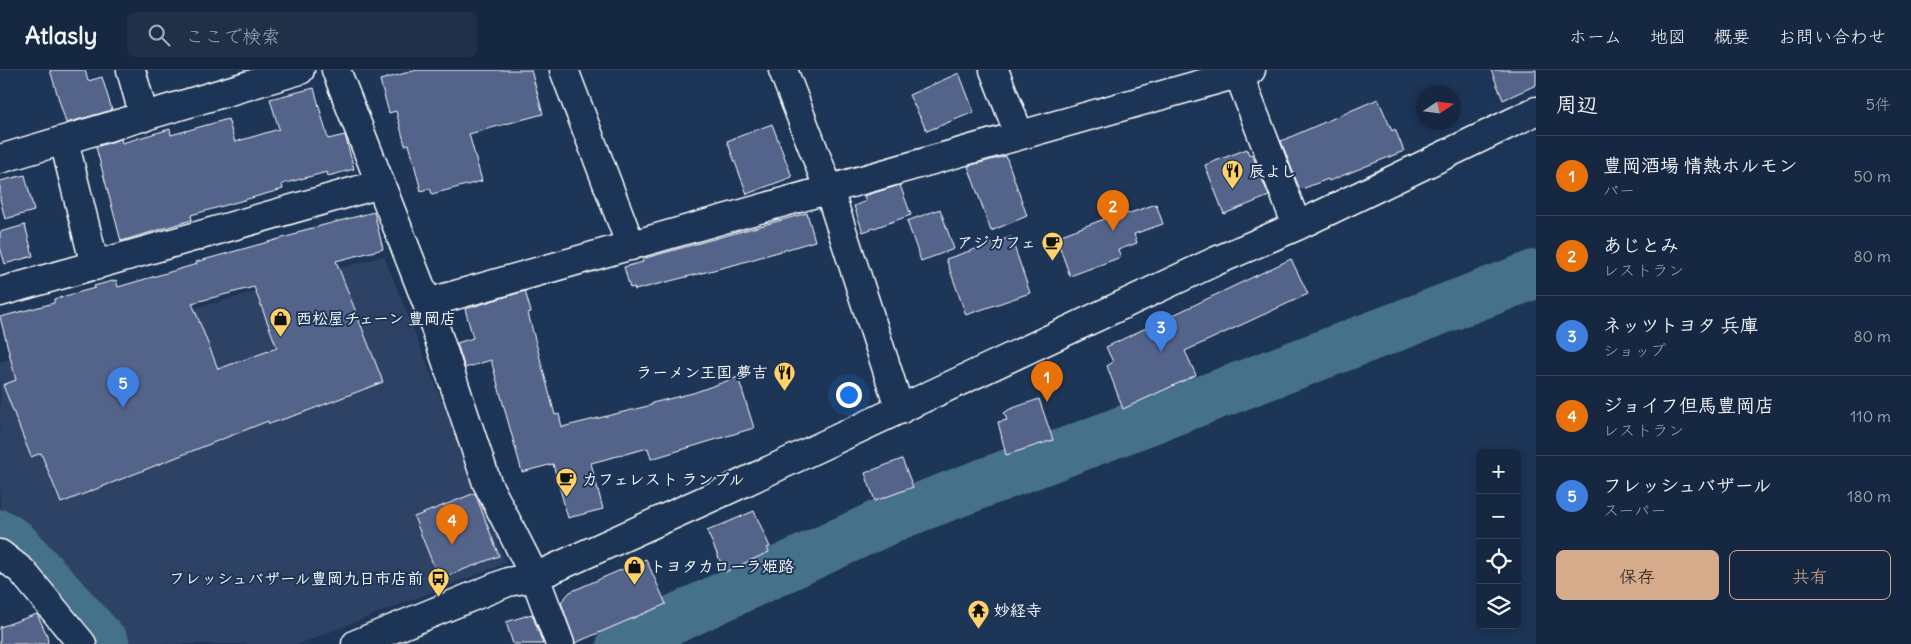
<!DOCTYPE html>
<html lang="ja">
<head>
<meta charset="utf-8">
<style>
	:root { --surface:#162841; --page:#1f3048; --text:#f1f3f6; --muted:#9ea6b1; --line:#35445a; --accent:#d6ab8b }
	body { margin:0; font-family:Delius,"Klee One",sans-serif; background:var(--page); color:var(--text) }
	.controls { position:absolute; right:15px; bottom:15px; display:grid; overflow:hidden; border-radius:8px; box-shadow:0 2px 8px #0003 }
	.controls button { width:45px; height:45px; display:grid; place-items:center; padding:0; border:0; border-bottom:1px solid var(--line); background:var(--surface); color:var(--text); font:25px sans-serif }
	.compass { position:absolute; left:1416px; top:15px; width:45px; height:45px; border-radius:50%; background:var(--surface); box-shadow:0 2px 8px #0003; rotate:77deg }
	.you { position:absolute; left:848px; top:324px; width:18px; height:18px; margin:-12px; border:4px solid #fff; border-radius:50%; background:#1a73e8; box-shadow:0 0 0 8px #1a73e833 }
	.badge { display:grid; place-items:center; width:32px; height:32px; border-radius:50%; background:var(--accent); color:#fff; font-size:16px; font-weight:700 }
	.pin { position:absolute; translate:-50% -41px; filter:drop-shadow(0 1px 2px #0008) }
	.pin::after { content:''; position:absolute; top:26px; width:18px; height:15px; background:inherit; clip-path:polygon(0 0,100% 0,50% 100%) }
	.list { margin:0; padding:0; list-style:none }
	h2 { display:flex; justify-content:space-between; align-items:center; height:65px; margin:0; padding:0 20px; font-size:21px }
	h2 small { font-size:16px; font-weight:400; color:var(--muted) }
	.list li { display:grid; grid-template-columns:32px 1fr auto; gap:15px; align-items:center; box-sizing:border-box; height:80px; padding:0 20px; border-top:1px solid var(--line) }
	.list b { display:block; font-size:19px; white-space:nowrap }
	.list p { margin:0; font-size:16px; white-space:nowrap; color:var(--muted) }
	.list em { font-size:16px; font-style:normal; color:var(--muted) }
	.actions { display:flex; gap:10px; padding:15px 20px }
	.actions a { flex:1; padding:11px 0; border:1px solid var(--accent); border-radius:8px; text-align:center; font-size:18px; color:var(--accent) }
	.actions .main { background:var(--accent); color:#111 }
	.icon { flex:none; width:28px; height:28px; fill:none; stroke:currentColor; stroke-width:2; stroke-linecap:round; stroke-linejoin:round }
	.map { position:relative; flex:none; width:1536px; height:574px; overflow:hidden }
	header { display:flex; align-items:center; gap:30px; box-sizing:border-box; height:70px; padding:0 25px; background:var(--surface); border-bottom:1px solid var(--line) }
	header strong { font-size:24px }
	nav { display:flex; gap:28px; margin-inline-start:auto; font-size:18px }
	.search { width:350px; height:45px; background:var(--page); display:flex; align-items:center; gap:12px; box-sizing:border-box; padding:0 18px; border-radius:8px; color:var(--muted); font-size:19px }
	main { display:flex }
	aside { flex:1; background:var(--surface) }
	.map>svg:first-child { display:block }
	.built { fill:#2d4366 }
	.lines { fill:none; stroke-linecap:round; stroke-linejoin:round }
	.river { stroke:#45718a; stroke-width:49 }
	.building { fill:#53638a; stroke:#fff; fill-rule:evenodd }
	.minor-casing { stroke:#fff; stroke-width:31 }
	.minor { stroke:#1d3557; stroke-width:28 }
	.labels { text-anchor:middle; stroke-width:4; stroke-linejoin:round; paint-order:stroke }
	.poi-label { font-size:16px; font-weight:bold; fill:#fff; stroke:#1d3557; text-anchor:start }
</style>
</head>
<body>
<header>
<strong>Atlasly</strong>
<div class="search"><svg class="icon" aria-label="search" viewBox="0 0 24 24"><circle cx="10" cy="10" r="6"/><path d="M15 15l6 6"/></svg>ここで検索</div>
<nav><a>ホーム</a><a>地図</a><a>概要</a><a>お問い合わせ</a></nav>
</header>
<main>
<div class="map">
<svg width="1536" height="574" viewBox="0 0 1536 574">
	<rect width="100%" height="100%" fill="#1d3557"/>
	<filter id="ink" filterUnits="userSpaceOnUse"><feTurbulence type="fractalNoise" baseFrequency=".02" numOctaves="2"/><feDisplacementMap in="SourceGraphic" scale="10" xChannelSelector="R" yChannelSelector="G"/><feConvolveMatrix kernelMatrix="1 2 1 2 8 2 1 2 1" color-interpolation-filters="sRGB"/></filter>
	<g filter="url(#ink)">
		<path class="built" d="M384 186 506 493 299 574H116L34 483 0 454V292Z"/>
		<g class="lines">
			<path class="river" d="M0 464 13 472 105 574
				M621 574 899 445 1536 204"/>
		</g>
		<path class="building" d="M50 0H85L88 11 102 7 112 40 66 53Z
			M417 0H531L543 44 469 64 482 111 432 124 430 118 421 121 409 74 405 75 396 41 389 43 380 10Z
			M1491 0H1536V15L1503 30Z
			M959 3 974 42 927 61 909 25Z
			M314 18 328 69 345 65 354 99 328 106 327 102 282 114 283 119 191 145 192 150 121 171 96 77 121 69 122 73 170 59 171 65 228 49 235 72 279 59 270 29Z
			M1378 29 1392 61 1395 59 1404 81 1329 111 1328 109 1302 119 1298 115 1281 71Z
			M772 54 792 107 747 124 727 71Z
			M1247 79 1249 85 1252 84 1269 126 1224 144 1205 95Z
			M1006 86 1027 146 991 161 968 96Z
			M25 105 34 141 5 149 0 129V111Z
			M900 115 911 145 863 162 854 136 866 131 864 126Z
			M1156 134 1163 154 1134 164 1137 173 1118 180 1121 187 1070 206 1056 167 1126 141 1127 144Z
			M940 139 954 179 921 191 907 151Z
			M374 142 383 179 336 191 383 312 302 343 269 354 268 351 61 433 41 383 31 387 3 315 16 310 0 247 54 233V229L95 218 94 216 116 210 118 217 197 194 196 192 297 164V162ZM254 217 277 278 218 299 192 233Z
			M807 143 815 171 737 194 635 220 634 217 630 218 624 197 643 192 642 189Z
			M25 155 33 186 5 194 0 177V162Z
			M1011 167 1030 223 966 245 946 189Z
			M1291 189 1308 224 1185 281 1196 305 1123 339 1107 296 1113 292 1106 277Z
			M525 221 531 242 528 243 555 345 559 344 562 357 652 335V333L693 323 738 307 754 358 651 389 648 378 591 393 603 439 568 448 553 394 522 402 491 290 465 298 457 273 473 268 465 239Z
			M1039 329 1053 370 1006 385 998 352 1007 350 1004 343 1010 339Z
			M902 389 913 417 875 431 865 403Z
			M475 423 499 486 439 509 414 447Z
			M754 441 770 477 767 478 769 482 725 502 707 461Z
			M646 489 666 534 575 573 561 532 570 522Z
			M37 544 47 565 48 574H0V557Z
			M532 544 543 574H513L506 552Z"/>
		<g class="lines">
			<defs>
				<path id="minor" d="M131 0 144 47
					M336 0 427 233 487 413 535 507 560 574
					M564 0 631 176
					M783 0 829 120 900 340
					M994 0 1019 64
					M1239 5 1297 156
					M64 71 95 196
					M0 89 300 0
					M0 222 380 114
					M427 233 1251 0
					M0 484 22 501 82 574
					M356 574 508 512 535 507 732 418 1216 191 1297 156 1536 41"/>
			</defs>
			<use href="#minor" class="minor-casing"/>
			<use href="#minor" class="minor"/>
		</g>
	</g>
	<defs>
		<symbol id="restaurant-pin" viewBox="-11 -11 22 30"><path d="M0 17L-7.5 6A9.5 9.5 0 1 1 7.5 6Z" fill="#ffd166" stroke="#1d3557"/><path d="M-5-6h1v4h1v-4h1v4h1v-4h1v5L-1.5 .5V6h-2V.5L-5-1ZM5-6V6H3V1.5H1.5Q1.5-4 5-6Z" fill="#111"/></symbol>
		<symbol id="cafe-pin" viewBox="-11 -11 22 30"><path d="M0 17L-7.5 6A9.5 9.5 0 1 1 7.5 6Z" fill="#ffd166" stroke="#1d3557"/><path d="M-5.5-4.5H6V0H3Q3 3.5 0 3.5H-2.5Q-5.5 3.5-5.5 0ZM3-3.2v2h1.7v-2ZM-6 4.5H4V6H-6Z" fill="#111"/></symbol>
		<symbol id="shop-pin" viewBox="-11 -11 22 30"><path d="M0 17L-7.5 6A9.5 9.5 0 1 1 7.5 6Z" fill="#ffd166" stroke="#1d3557"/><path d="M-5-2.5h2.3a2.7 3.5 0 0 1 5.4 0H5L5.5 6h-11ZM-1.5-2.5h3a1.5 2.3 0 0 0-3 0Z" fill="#111"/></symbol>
		<symbol id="bus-pin" viewBox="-11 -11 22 30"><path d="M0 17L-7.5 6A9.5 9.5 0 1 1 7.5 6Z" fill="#ffd166" stroke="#1d3557"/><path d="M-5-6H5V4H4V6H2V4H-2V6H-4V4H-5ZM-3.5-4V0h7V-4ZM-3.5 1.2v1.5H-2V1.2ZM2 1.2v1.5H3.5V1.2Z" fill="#111"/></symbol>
		<symbol id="temple-pin" viewBox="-11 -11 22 30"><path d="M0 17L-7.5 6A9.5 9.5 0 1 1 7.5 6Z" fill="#ffd166" stroke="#1d3557"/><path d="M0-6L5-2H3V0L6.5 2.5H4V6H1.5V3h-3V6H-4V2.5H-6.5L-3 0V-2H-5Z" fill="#111"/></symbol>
	</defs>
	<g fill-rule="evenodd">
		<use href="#restaurant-pin" x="1220" y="88" width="25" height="34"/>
		<use href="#cafe-pin" x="1040" y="160" width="25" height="34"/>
		<use href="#shop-pin" x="268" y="236" width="25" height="34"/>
		<use href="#restaurant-pin" x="772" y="290" width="25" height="34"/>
		<use href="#cafe-pin" x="554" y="396" width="25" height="34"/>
		<use href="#shop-pin" x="622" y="484" width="25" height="34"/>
		<use href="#bus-pin" x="426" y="496" width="25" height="34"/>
		<use href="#temple-pin" x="966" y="528" width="25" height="34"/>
	</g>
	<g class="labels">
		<g class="poi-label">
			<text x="1249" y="107">辰よし</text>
			<text x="1036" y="178" text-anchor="end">アジカフェ</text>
			<text x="296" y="254">西松屋チェーン 豊岡店</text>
			<text x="768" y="308" text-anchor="end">ラーメン王国 夢吉</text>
			<text x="582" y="415">カフェレスト ランブル</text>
			<text x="650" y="502">トヨタカローラ姫路</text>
			<text x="423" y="514" text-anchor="end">フレッシュバザール豊岡九日市店前</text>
			<text x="994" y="546">妙経寺</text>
		</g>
	</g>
</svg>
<div class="controls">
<button>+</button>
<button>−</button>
<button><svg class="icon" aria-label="locate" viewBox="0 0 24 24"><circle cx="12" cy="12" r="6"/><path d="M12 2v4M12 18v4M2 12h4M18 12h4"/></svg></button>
<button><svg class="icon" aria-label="layers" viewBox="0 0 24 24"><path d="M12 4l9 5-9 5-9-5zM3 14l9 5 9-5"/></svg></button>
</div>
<svg class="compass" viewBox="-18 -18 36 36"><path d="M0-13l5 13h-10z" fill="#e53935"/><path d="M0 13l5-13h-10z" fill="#9ea6b1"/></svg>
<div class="you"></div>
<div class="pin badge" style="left:1047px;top:332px;background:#e8710a">1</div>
<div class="pin badge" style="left:1113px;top:161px;background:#e8710a">2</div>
<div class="pin badge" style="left:1161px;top:282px;background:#3f7fe0">3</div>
<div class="pin badge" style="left:452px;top:475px;background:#e8710a">4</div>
<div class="pin badge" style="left:123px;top:338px;background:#3f7fe0">5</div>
</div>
<aside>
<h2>周辺<small>5件</small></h2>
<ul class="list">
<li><span class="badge" style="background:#e8710a">1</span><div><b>豊岡酒場 情熱ホルモン</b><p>バー</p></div><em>50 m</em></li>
<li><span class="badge" style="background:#e8710a">2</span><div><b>あじとみ</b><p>レストラン</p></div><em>80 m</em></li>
<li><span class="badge" style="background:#3f7fe0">3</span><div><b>ネッツトヨタ 兵庫</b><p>ショップ</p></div><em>80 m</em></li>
<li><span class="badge" style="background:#e8710a">4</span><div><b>ジョイフ但馬豊岡店</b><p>レストラン</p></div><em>110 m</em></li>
<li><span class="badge" style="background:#3f7fe0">5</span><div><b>フレッシュバザール</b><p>スーパー</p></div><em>180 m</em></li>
</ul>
<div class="actions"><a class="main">保存</a><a>共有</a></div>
</aside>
</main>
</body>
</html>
